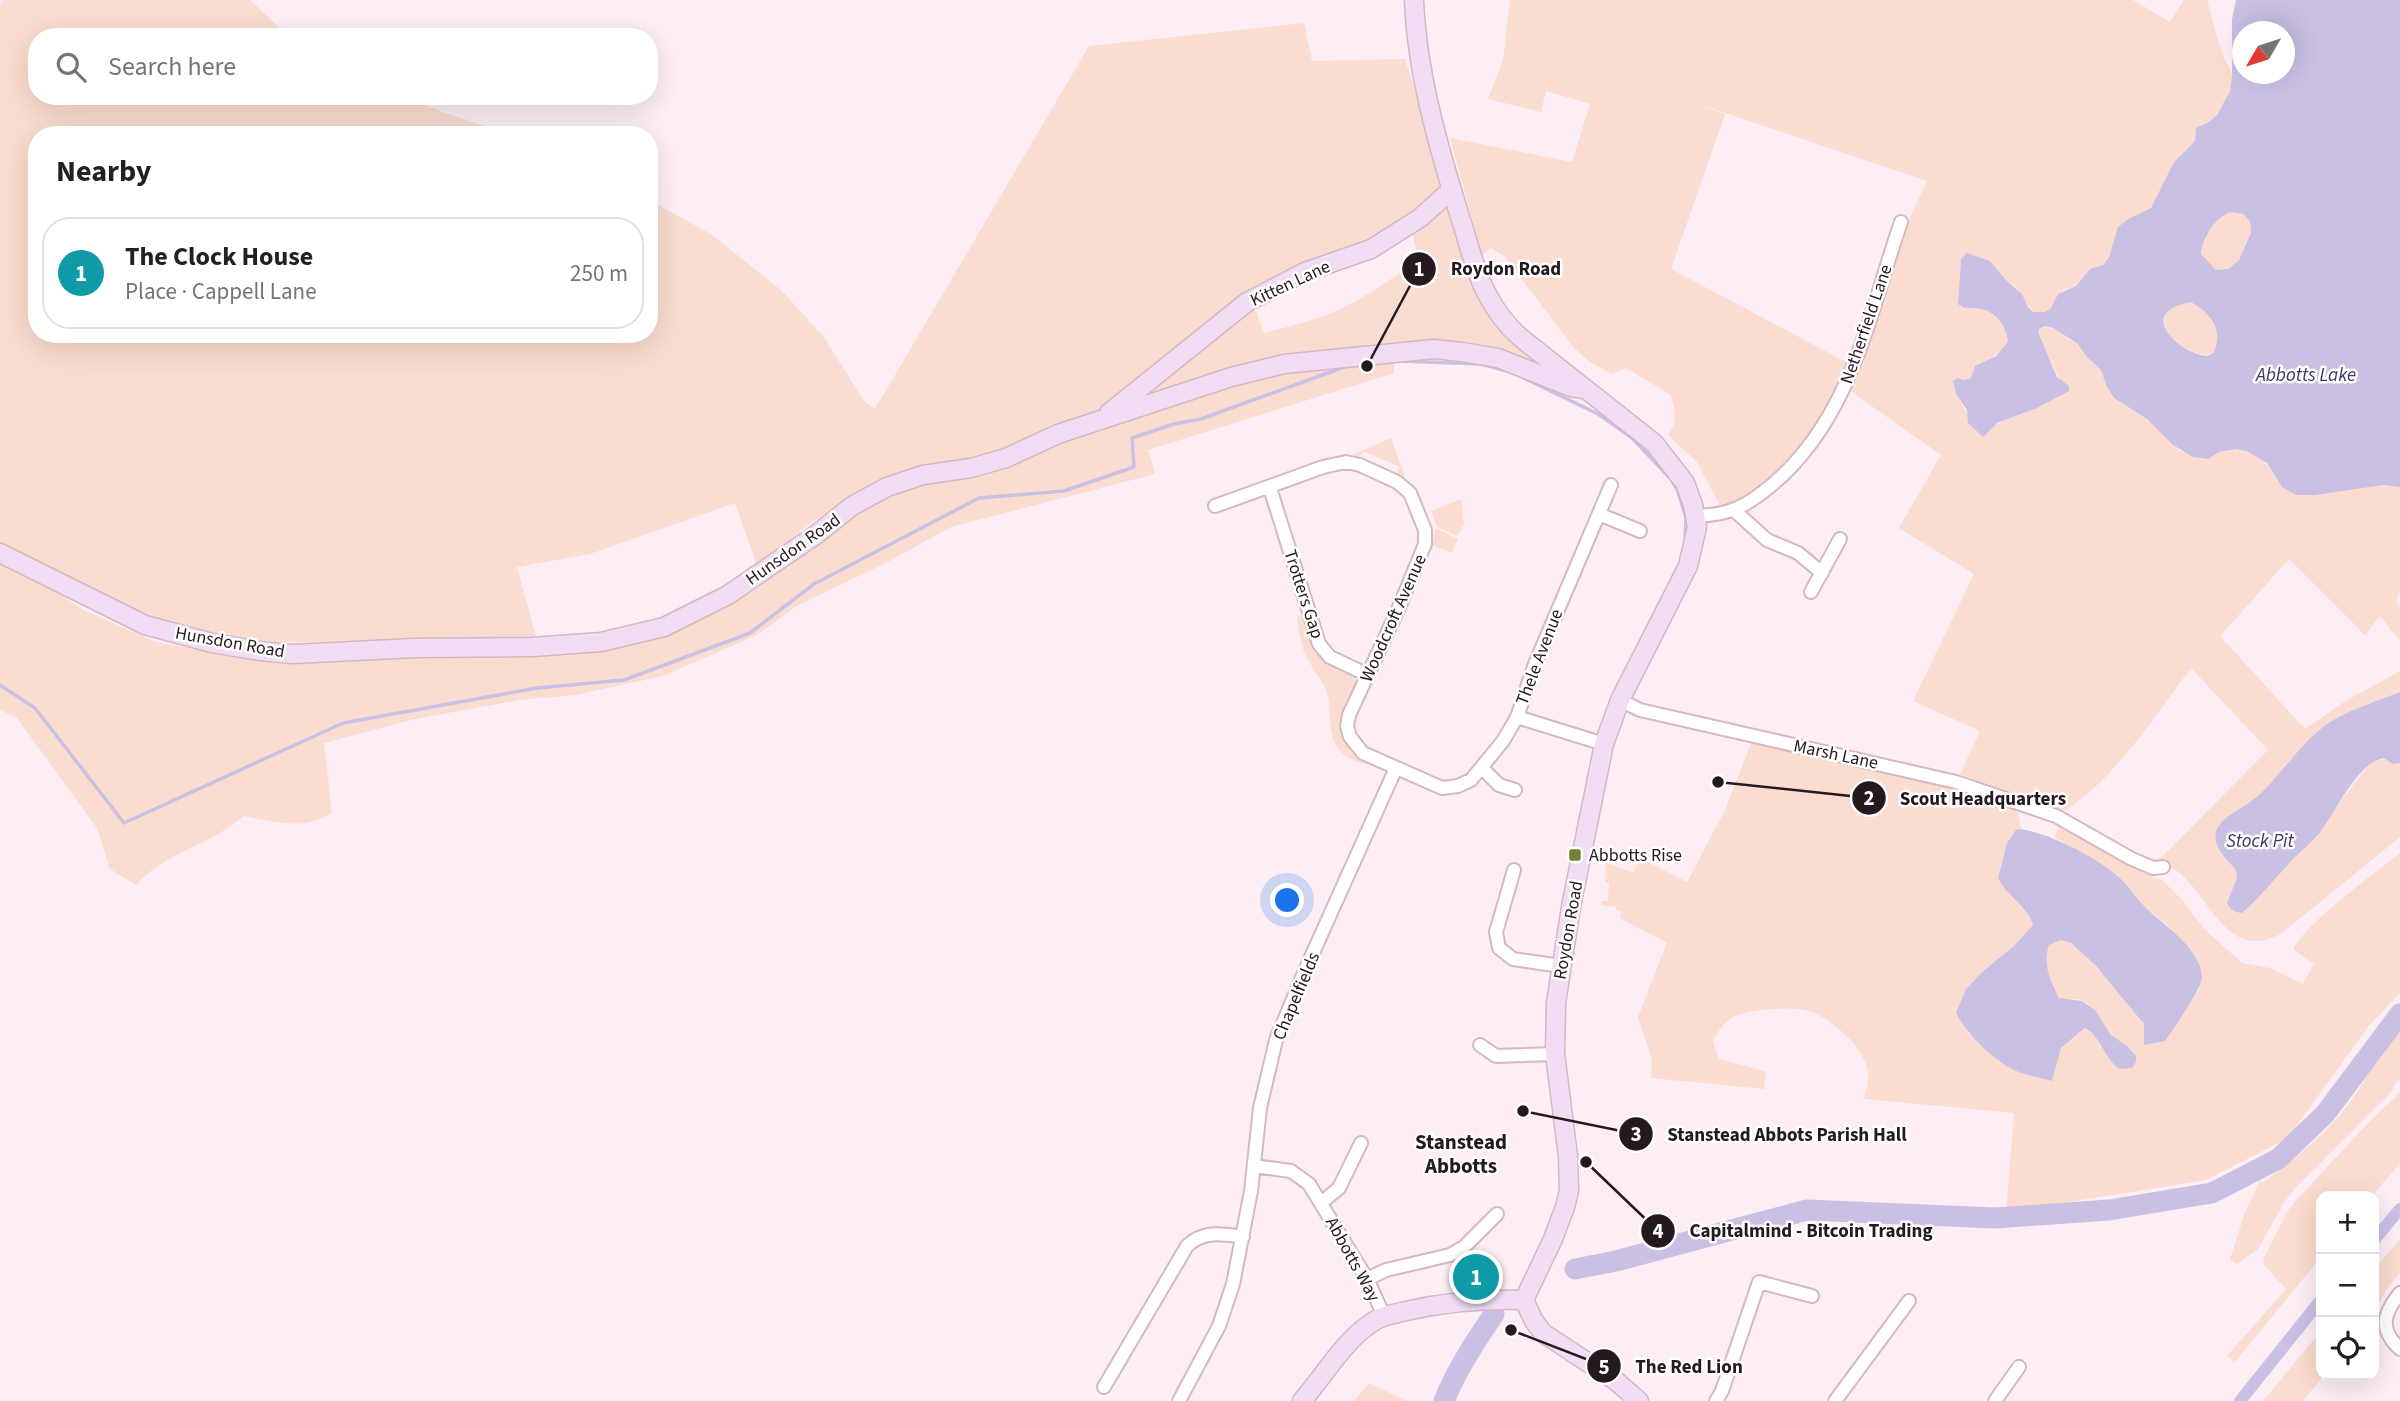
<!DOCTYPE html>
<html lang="en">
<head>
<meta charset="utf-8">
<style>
	:root { --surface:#fff; --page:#f6f6f6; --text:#202124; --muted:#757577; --line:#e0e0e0; --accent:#708333 }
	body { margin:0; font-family:"Source Sans 3",sans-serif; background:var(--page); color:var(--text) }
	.controls { position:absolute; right:21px; bottom:21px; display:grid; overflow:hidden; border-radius:14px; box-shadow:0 7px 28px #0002 }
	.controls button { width:63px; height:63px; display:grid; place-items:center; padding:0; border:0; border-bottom:2px solid var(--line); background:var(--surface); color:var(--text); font:35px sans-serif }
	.compass { position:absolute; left:2232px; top:21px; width:63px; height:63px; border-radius:50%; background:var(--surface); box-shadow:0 7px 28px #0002; rotate:231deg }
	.you { position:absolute; left:1288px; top:901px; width:24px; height:24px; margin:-18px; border:5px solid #fff; border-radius:50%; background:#1a73e8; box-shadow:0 0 0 10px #1a73e833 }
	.badge { display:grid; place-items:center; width:46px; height:46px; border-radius:50%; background:var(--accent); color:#fff; font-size:23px; font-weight:700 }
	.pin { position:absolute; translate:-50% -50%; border:4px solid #fff; box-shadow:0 2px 7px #0006 }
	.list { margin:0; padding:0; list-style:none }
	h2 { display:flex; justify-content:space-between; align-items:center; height:91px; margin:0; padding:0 28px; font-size:30px }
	h2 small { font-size:23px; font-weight:400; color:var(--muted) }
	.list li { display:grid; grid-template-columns:46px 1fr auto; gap:21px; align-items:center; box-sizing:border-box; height:112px; margin:0 14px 14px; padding:0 14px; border:2px solid var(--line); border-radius:28px }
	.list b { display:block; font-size:26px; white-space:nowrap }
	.list p { margin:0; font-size:23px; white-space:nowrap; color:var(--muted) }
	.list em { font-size:23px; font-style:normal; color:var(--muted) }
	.icon { flex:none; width:38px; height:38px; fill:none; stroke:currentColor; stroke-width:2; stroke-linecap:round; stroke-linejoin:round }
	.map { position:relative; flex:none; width:2400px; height:1401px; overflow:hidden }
	.search { position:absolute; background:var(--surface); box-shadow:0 7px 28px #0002; left:28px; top:28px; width:630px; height:77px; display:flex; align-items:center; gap:18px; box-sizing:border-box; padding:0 24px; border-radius:28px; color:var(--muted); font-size:26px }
	.panel { position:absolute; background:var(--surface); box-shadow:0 7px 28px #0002; left:28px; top:126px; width:630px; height:217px; border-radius:28px }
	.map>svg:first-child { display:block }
	.green { fill:#fadcd0 }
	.water { fill:#c9c0e4; fill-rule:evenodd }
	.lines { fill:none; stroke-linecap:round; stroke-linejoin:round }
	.stream { stroke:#c9c0e4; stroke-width:3.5 }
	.canal { stroke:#c9c0e4; stroke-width:12 }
	.river { stroke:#c9c0e4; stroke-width:21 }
	.street-casing { stroke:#d6b7c4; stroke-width:16 }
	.secondary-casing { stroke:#d6b7c4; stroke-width:21 }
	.street { stroke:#fff; stroke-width:12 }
	.secondary { stroke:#f2def4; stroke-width:18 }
	.poi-dot { fill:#708333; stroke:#fff; stroke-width:2.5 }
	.labels { text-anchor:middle; stroke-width:5; stroke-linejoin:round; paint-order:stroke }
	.street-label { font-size:18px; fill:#24191e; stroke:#fff }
	.poi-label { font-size:18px; fill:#24191e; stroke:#fff; text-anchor:start }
	.water-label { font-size:19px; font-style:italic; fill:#423363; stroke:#fff }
	.quarter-label { font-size:21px; font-weight:bold; fill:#24191e; stroke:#fff }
	.leader { fill:none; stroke:#24191e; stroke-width:2.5 }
	.callout-dot { fill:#24191e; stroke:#fff; stroke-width:2.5 }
	.mark-label { font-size:21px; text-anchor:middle; font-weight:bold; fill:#fff }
	.callout-label { font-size:19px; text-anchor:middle; font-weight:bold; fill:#24191e; stroke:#fff; stroke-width:5; stroke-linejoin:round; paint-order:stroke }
</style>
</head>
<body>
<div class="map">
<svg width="2400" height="1401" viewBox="0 0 2400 1401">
	<rect width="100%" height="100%" fill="#fceef4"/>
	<path class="green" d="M5 0H250L289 37H37V96H404L445 113 513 135H37V334H649V200L711 234 781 290 823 336 864 401 875 409 1089 46 1304 23 1312 61 1405 59 1442 178 1437 191 1417 213 1389 233 1251 293 1206 321 1104 408 1086 419 984 459 916 468 889 475 809 524 757 566 735 503 590 554 517 567 537 641 279 642 205 634 152 620 0 548V5Z
		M1510 0H2133L2170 22 2184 0H2207C2212 18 2216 36 2222 53 2225 61 2232 70 2232 78 2233 90 2219 115 2210 121 2201 127 2194 128 2195 141L2181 154 2155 202 2111 251 2103 265 2090 269 2076 286 2063 290 2056 298 2051 308 2045 312H2033L2016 287 2006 280 1990 261 1961 259 1958 304 1964 308 1980 307 1996 316 2005 329 2008 342 2005 348 1986 361 1971 378 1964 380 1958 378 1953 381C1955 390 1964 409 1969 417 1974 422 1983 426 1988 430 2005 416 2028 416 2044 403 2051 398 2055 387 2060 380L2037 332 2045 326 2059 331 2069 340 2078 344 2086 356 2102 370 2114 398 2158 428 2180 451 2203 459 2219 452 2237 449 2259 457 2272 470 2277 481 2316 495 2384 485 2400 487V591L2396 602 2400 607V641L2380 616 2365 635 2289 559 2220 636 2305 729 2344 702 2400 671V692C2373 703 2339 712 2317 732 2295 752 2279 780 2255 799 2246 806 2221 818 2217 829 2210 846 2227 859 2236 870L2237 878 2227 903 2229 908 2317 837 2334 809 2370 764 2385 758 2393 764 2400 763V837L2282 933C2228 964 2211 897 2177 871 2171 867 2164 865 2157 862L2268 750 2191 668C2154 717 2115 779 2063 812L1960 774 1980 731 1913 701 1974 574 1899 528 1941 455 1849 390 1907 224 1927 181 1687 100 1725 114 1671 269 1846 362C1837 383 1828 406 1816 427 1802 449 1747 505 1720 506L1697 462 1668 435C1679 421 1674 411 1671 395L1626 368 1612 374 1590 362 1574 348 1504 256 1491 248 1482 255 1450 138 1572 162 1590 104 1546 91 1541 112 1488 99 1503 60Z
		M1448 198 1467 264 1551 370 1497 349 1460 341H1421L1357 351 1127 407 1254 307 1264 333C1290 326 1317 320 1341 309 1369 295 1395 277 1419 259L1412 232Z
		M2230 212 2244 213 2250 222 2251 233 2239 260 2228 269 2216 270 2201 254C2203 237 2214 219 2230 212Z
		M2191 301C2203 309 2216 319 2218 335 2218 341 2216 352 2210 354 2196 361 2125 316 2191 301Z
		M1394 363V373L1148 450 1155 474 951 527 886 563 798 605 757 635 663 676 575 695 520 700 415 719 324 743 332 812C305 832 274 821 243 816 212 845 165 852 136 885L110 869 97 828 17 718 0 710V561L31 574 83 610 156 642 242 657 327 662 394 654 652 639 683 628 725 609 775 576 821 538 875 502 903 489 1002 466 1119 420 1237 382 1287 369 1338 364Z
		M1391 438 1405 476 1403 477 1397 474 1400 467 1363 451 1360 457 1352 455Z
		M1461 499 1464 524 1458 536 1437 527 1431 511Z
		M1436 528 1458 539 1452 553 1432 545Z
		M1304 615C1308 629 1310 646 1321 657 1332 668 1351 668 1358 683L1344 719 1374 763 1371 765C1359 764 1346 758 1338 748 1327 734 1332 713 1328 696 1324 680 1314 672 1307 658 1300 645 1299 631 1297 616Z
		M1752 741 1969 792 2012 806 2018 813 2021 829 2012 835 2000 867 2031 916 2033 925 2014 946 1982 972 1966 989 1961 1001 1967 1031 1989 1052 2013 1069 2051 1081 2061 1048 2086 1028 2094 1035 2100 1047 2136 1062C2135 1046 2118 1045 2110 1034 2102 1022 2096 1006 2081 1000 2073 997 2066 1001 2059 998 2053 985 2033 949 2056 941 2061 939 2067 941 2071 944 2084 952 2138 1011 2143 1024 2146 1029 2144 1039 2144 1045L2176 1025 2193 996 2200 989 2169 926 2145 907 2124 882 2106 868 2054 837 2060 825 2139 870 2163 881 2183 901 2204 929 2242 963 2270 968 2303 984 2314 964 2294 950C2299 928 2379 870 2400 853V993L2367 1028 2288 1138 2206 1180 2006 1212 2014 1113 1864 1099C1866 1091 1869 1080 1868 1072 1866 1049 1831 1018 1809 1011 1793 1006 1748 1009 1733 1017 1723 1022 1717 1033 1713 1042L1719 1059 1764 1071 1766 1076 1764 1089 1651 1078 1652 1059 1638 1017 1667 943 1620 918 1621 911 1616 910V907L1601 905 1602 901H1608L1609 883 1605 882 1606 862 1633 873 1638 863 1647 865 1648 862 1687 882 1725 810Z
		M2400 1030V1079L2394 1085 2392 1091 2297 1186 2285 1201 2258 1249 2237 1264 2230 1260 2245 1212 2260 1181 2262 1183C2294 1159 2327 1135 2350 1102 2368 1078 2378 1050 2400 1030Z
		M2400 1093V1163L2372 1196H2321V1257L2235 1362 2227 1356 2286 1289 2264 1265 2263 1260 2289 1209 2303 1193 2373 1118Z
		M2400 1239V1273L2386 1290 2374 1312V1269Z
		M2321 1331V1375H2324L2303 1401H2263Z
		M1369 1383 1407 1401H1354Z"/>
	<path class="water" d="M2236 0H2400V487L2384 485 2316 495H2296L2282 487 2267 463 2248 452 2237 449 2219 452 2208 459 2193 457 2173 445 2148 420 2114 398 2107 387 2101 370 2086 356 2078 344 2053 328 2045 326 2039 329 2038 332 2057 377 2069 386V391L2035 409 1997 423 1983 437 1968 423 1967 410 1956 394 1953 381 1958 378 1964 380 1971 378 1975 366 1996 356 2008 342C2005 317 1988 306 1964 308L1958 304 1961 259 1967 253 1990 261 2006 280 2022 294 2028 307 2033 312H2045L2051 308 2058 294 2076 286 2090 269 2103 265 2109 257 2118 227 2128 219 2151 208 2174 162 2195 141 2196 128 2209 122 2217 115 2230 91 2232 78V19ZM2242 32H2284V74H2242ZM2230 212 2244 214 2250 222 2251 233 2239 260 2228 269 2216 270 2201 254C2203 237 2214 219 2230 212ZM2191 302C2207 311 2222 326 2216 346 2215 349 2214 353 2210 355 2194 362 2126 314 2191 302Z
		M2400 692V763L2393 764 2384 758C2356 763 2335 814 2318 835 2311 843 2302 850 2294 858 2277 876 2261 896 2242 913 2234 912 2230 910 2227 903L2237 878 2236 870C2227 859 2210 846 2217 829 2221 817 2249 805 2259 795 2280 776 2296 750 2317 732 2339 712 2373 703 2400 692Z
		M2021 829C2054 835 2101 859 2125 883 2132 891 2138 900 2146 908 2164 925 2201 949 2202 977 2203 986 2173 1030 2165 1041L2144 1045V1024L2096 966 2071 943 2061 940 2049 945C2042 965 2051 981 2059 998L2082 1001 2095 1010 2111 1035 2127 1046 2136 1056V1062L2132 1068 2119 1069C2104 1057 2099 1035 2085 1028L2061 1048 2052 1081C2039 1078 2026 1075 2014 1070 1993 1060 1966 1033 1956 1013L1966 989 1982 972 2014 946 2033 925C2030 909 2007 896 1998 878L2007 843 2016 830Z"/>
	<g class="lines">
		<path class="stream" d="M1400 361 1481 364 1507 371
			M1520 376 1598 414 1631 437 1670 478 1677 489 1686 517 1685 542
			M0 685 35 708 124 823 343 723 537 688 624 680 750 633 814 584 979 498 1064 491 1134 467 1132 438 1174 424 1201 419 1347 366"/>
		<path class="canal" d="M2374 1240 2400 1209
			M2240 1401 2321 1300"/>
		<path class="river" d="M1575 1269 1616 1261 1807 1210 1995 1218 2109 1210 2212 1193 2278 1159 2325 1114 2400 1014
			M1444 1401C1457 1369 1475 1342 1494 1314"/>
		<defs>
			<path id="street" d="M1270 488 1319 644 1330 657 1368 675
				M1215 506 1323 467 1346 462 1360 465 1397 482 1410 493 1425 530V544L1398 610 1349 715 1347 726 1350 737 1363 753 1442 788 1458 786 1471 780 1503 741 1517 717 1535 664 1611 485
				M1735 511 1767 540 1798 553 1822 573
				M1599 514 1640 531
				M1696 516C1730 515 1747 506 1773 484 1851 418 1869 315 1901 222
				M1811 592 1840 539
				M1620 700 1640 710 1956 782 2056 816 2130 858 2153 868 2163 867
				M1517 717 1604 744
				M1482 768 1499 785 1515 790
				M1514 870 1496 932 1499 948 1513 959 1561 966
				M1480 1045 1496 1056 1555 1054
				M1254 1166 1291 1171 1309 1184 1367 1279 1384 1316
				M1321 1203 1339 1188 1361 1143
				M1367 1279 1386 1270 1450 1255 1464 1247 1497 1214
				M2400 1293C2383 1314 2379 1329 2400 1349
				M1104 1387 1187 1246C1204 1230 1222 1234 1243 1237
				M1179 1401 1219 1326 1233 1284 1251 1191 1260 1108 1276 1040 1303 975 1396 768
				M1716 1401 1722 1391 1759 1282 1812 1296
				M1835 1401 1909 1301
				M1995 1401 2019 1367"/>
			<path id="secondary" d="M1414 0C1417 75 1439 149 1461 220 1469 244 1474 269 1486 292 1495 310 1506 325 1521 338L1654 443 1685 483 1693 505 1697 527 1688 566 1620 700 1604 744 1571 907 1556 1003 1555 1054 1568 1156 1569 1191 1565 1207 1553 1239 1524 1300
				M1109 413 1247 302 1305 272 1371 249 1420 218 1451 190
				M0 553 145 625 212 643 260 651 293 654 414 648 533 647 601 642 664 627 728 595 817 534 852 506 887 487 923 475 971 468 1006 458 1058 434 1231 377 1284 364 1434 349 1462 352 1498 358 1571 387 1584 389
				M1524 1300 1534 1321 1543 1333 1616 1381 1639 1401
				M1302 1401C1323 1377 1344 1341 1370 1324 1380 1316 1393 1314 1406 1311 1445 1302 1484 1299 1524 1300"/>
		</defs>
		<use href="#street" class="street-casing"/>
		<use href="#secondary" class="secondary-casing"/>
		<use href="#street" class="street"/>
		<use href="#secondary" class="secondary"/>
	</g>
	<rect class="poi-dot" x="1568" y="848" width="14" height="14" rx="3.5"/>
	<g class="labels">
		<g class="street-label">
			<text transform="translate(1290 283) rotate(-25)" y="6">Kitten Lane</text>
			<text transform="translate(1866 324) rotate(-71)" y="6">Netherfield Lane</text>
			<text transform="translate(793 549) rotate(-35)" y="6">Hunsdon Road</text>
			<text transform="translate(1304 594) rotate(72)" y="6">Trotters Gap</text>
			<text transform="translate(1393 618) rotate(-66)" y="6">Woodcroft Avenue</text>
			<text transform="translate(230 642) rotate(10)" y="6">Hunsdon Road</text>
			<text transform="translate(1539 657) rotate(-69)" y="6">Thele Avenue</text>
			<text transform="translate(1836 754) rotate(12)" y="6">Marsh Lane</text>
			<text transform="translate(1568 930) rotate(-80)" y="6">Roydon Road</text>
			<text transform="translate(1296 996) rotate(-67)" y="6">Chapelfields</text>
			<text transform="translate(1353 1259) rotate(61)" y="6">Abbotts Way</text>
		</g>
		<g class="poi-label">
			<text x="1589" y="861">Abbotts Rise</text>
		</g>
		<g class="water-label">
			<text x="2306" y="381">Abbotts Lake</text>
			<text x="2260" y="847">Stock Pit</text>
		</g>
		<g class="quarter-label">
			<text x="1461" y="1149">Stanstead<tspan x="1461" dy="24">Abbotts</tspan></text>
		</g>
	</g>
	<path class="leader" d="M1367 366L1419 269M1718 782L1869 798M1523 1111L1636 1134M1586 1162L1658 1231M1511 1330L1604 1366"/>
	<g class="callout-dot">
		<circle cx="1367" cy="366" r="7"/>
		<circle cx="1718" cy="782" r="7"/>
		<circle cx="1523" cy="1111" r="7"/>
		<circle cx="1586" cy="1162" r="7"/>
		<circle cx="1511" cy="1330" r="7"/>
		<circle cx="1419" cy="269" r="18"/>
		<circle cx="1869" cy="798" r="18"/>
		<circle cx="1636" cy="1134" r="18"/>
		<circle cx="1658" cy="1231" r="18"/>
		<circle cx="1604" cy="1366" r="18"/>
	</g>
	<g class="mark-label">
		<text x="1419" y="276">1</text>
		<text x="1869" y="805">2</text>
		<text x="1636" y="1141">3</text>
		<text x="1658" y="1238">4</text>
		<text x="1604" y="1374">5</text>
	</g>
	<g class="callout-label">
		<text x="1506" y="275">Roydon Road</text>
		<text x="1983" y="805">Scout Headquarters</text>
		<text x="1787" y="1141">Stanstead Abbots Parish Hall</text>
		<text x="1811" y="1237">Capitalmind - Bitcoin Trading</text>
		<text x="1689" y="1373">The Red Lion</text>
	</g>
</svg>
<div class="controls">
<button>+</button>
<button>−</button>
<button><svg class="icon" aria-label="locate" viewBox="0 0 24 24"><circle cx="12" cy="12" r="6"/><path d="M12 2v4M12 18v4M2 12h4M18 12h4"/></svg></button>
</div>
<svg class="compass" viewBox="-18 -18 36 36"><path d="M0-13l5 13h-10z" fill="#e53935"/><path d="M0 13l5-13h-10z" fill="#757577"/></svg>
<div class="you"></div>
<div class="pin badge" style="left:1476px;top:1277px;background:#0f9aa8">1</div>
<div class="search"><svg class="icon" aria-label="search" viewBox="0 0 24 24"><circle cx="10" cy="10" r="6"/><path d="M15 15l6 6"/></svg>Search here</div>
<section class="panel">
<h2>Nearby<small></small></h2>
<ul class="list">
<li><span class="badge" style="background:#0f9aa8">1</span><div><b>The Clock House</b><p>Place · Cappell Lane</p></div><em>250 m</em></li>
</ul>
</section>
</div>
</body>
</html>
